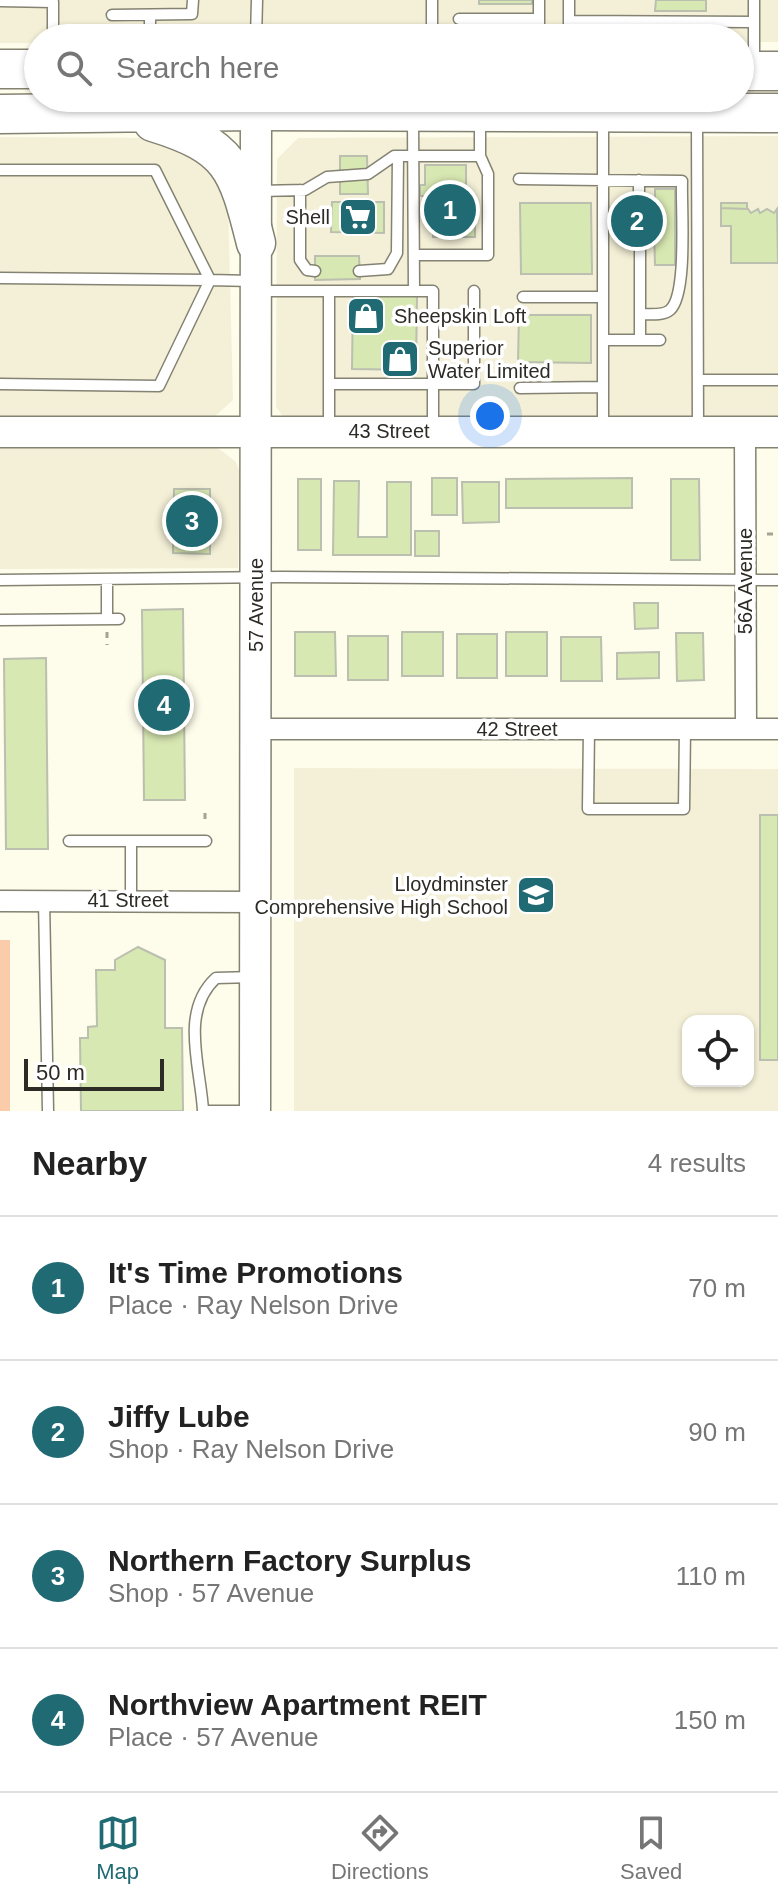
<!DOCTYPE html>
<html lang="en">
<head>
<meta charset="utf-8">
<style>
	:root { --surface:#fff; --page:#f6f6f6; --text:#222; --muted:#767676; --line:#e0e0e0; --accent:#206b73 }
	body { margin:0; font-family:Arial,sans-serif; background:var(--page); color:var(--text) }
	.controls { position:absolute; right:24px; bottom:24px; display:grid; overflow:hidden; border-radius:16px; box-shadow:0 2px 6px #0004 }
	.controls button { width:72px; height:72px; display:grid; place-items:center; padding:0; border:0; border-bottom:2px solid var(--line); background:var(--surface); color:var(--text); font:40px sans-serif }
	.scale { position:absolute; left:24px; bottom:20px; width:140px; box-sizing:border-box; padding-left:8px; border:4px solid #2c2b25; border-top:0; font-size:22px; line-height:28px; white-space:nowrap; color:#2c2b25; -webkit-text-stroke:6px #fff; paint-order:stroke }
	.you { position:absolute; left:490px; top:416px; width:28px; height:28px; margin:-20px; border:6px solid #fff; border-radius:50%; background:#1a73e8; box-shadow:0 0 0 12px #1a73e833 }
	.badge { display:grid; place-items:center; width:52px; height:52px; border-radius:50%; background:var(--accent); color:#fff; font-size:26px; font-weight:700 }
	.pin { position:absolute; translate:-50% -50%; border:4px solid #fff; box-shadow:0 2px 8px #0006 }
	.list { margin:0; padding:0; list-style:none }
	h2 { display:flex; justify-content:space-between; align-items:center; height:104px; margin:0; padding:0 32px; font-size:34px }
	h2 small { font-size:26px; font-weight:400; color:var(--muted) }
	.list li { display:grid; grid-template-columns:52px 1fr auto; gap:24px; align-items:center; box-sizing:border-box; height:144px; padding:0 32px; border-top:2px solid var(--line) }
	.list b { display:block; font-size:30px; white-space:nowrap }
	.list p { margin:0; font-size:26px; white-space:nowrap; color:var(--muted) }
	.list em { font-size:26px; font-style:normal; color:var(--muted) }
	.icon { flex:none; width:44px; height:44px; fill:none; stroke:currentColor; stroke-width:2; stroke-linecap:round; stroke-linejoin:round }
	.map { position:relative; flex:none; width:778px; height:1111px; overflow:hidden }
	.search { position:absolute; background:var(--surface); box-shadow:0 2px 6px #0004; left:24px; right:24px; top:24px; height:88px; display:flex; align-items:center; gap:20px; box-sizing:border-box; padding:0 28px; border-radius:44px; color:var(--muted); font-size:30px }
	.sheet { height:680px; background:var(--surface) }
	nav { display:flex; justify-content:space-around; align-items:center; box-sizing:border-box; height:112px; border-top:2px solid var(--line); background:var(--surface); font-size:22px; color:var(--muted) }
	nav a { display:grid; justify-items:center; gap:4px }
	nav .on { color:var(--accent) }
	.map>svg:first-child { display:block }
	.built { fill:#f4f0d7; fill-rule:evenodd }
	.green { fill:#fbcca9 }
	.building { fill:#d8e8b2; stroke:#babfaf; stroke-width:2 }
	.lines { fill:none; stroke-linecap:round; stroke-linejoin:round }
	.lane-casing { stroke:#848272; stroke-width:13 }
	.street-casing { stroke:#848272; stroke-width:23 }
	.secondary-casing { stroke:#848272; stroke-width:33 }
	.highway-casing { stroke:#848272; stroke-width:41 }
	.path { stroke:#a4a396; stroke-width:3; stroke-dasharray:6 6; stroke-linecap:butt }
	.lane { stroke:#fff; stroke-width:10 }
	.street { stroke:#fff; stroke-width:20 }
	.secondary { stroke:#fff; stroke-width:30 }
	.highway { stroke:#fff; stroke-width:38 }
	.labels { text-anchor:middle; stroke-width:7; stroke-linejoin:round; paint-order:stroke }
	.poi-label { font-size:20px; fill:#2c2b25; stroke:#fff; text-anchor:end }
	.street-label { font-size:20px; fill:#2c2b25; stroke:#fff }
</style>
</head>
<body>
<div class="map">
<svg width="778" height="1111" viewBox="0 0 778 1111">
	<rect width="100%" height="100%" fill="#fefcea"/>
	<path class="built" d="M0 0H778V42H740V38H38V43H0Z
		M778 136V420L286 421 276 407 277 159 298 138Z
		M0 137 155 138 203 154 228 200 233 400 213 418 0 419Z
		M0 446 218 448 236 462 240 473 238 568 0 569Z
		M294 768 778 769V1111H294ZM688 1021H748V1081H688Z"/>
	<path class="green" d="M0 940H10V1111H0Z"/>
	<path class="building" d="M479 0H532V4H479Z
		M656 0H706V11H655Z
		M340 156H367L368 194H340Z
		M425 165H466V195H475V237H433V224H425V196H420V185H425Z
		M655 189H675V265H655L654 231H617V207H655Z
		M332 202H384V233L331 232Z
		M520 203H591L592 274H521Z
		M721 203H747V209L721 208Z
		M721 208 748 209 751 213 758 209 760 213 767 209 774 213 777 209 778 263H731V226H721Z
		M315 256H359L360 279 315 280Z
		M353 295 417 296 416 370 352 369Z
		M519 315H591V363L518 362Z
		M432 478H457V515H432Z
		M632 478V508H506V479Z
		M298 479H321V550H298Z
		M671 479H699L700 560H671Z
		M334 481H359L358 537H387V482H411V555H333Z
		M462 482H499V522L463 523Z
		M174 489H210V554L173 553Z
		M415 531H439V556H415Z
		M634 603H658V628L635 629Z
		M183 609 185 800H144L142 610Z
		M295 632H335L336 676H295Z
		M402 632H443V676H402Z
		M506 632H547V676H506Z
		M676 633H703L704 680 677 681Z
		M457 634H497V678H457Z
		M348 636H388V680H348Z
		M561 637H601L602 681H561Z
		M659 652V678L617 679V653Z
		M46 658 48 849H6L4 659Z
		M760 815H778V1060H760Z
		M138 947 165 960V1028H182L183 1111H81L80 1038H88V1027L97 1026 96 970H115V960Z"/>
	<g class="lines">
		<defs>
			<path id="lane" d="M432 0V38
				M539 0V38
				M0 1 53 2V38
				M112 15 192 14 193 0
				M150 15V38
				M459 19H539
				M569 21 754 22
				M256 38 257 0
				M569 38V0
				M754 65V0
				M697 119 698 431
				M0 170H155L210 280 0 278
				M519 179 682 181C681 207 688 294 670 310 663 316 649 314 640 314
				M639 180V207
				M300 190V260L307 270 315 271
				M259 191 305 190 327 177 368 174 394 156H480
				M640 231V339
				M414 255H488V174L480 156V117
				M359 271 388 269 397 253 398 156
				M258 291H414L413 119
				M329 291V429
				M414 291H433V430
				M523 297H603
				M603 340H660
				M699 380H778
				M0 384 159 386 210 280 251 281
				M329 384H474V291
				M520 388 603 387
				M603 430V118
				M0 580 281 577 778 580
				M107 619V581
				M0 620 119 619
				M589 729 588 809H684L685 729
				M69 841H206
				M131 841V900
				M44 900 48 1111
				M203 1111C201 1068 179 1012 216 978L254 977
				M207 1111H252"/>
			<path id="street" d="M745 432 746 729
				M256 729H778
				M0 901 255 902"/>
			<path id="secondary" d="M0 432H778
				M255 1111 256 98"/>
			<path id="highway" d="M0 69H38
				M740 71H778
				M0 114 256 111 778 113
				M153 122C231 146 237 167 256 243"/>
		</defs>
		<use href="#lane" class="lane-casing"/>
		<use href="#street" class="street-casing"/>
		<use href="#secondary" class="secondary-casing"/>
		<use href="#highway" class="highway-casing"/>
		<path class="path" d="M767 534H778
			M107 632V645
			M205 813V825"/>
		<use href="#lane" class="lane"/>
		<use href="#street" class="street"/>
		<use href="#secondary" class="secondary"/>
		<use href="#highway" class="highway"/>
	</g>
	<defs>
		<symbol id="supermarket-square" viewBox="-11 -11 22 22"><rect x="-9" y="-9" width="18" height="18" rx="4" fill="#206b73" stroke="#fff"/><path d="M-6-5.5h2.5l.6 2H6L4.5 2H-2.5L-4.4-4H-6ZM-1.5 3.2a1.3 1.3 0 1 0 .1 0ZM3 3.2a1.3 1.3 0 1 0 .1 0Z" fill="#fff"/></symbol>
		<symbol id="shop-square" viewBox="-11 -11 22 22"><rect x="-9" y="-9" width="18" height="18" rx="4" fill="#206b73" stroke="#fff"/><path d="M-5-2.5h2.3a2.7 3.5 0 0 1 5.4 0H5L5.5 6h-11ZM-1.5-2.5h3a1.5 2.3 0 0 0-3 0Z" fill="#fff"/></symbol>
		<symbol id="school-square" viewBox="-11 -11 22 22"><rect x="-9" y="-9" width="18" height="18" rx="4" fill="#206b73" stroke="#fff"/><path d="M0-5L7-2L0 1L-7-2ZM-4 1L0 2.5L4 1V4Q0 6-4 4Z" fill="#fff"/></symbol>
	</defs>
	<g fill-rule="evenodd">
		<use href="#supermarket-square" x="336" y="195" width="44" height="44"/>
		<use href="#shop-square" x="344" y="294" width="44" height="44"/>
		<use href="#shop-square" x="378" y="337" width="44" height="44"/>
		<use href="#school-square" x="514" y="873" width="44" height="44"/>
	</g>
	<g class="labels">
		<g class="poi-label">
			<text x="330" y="224">Shell</text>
			<text x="394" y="323" text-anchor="start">Sheepskin Loft</text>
			<text x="428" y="355" text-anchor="start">Superior<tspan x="428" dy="23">Water Limited</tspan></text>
			<text x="508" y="891">Lloydminster<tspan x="508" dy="23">Comprehensive High School</tspan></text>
		</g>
		<g class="street-label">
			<text x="389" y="438">43 Street</text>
			<text transform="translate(745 581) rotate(-90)" y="7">56A Avenue</text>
			<text transform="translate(256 605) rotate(-90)" y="7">57 Avenue</text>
			<text x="517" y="736">42 Street</text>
			<text x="128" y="907">41 Street</text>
		</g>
	</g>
</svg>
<div class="controls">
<button><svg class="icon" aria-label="locate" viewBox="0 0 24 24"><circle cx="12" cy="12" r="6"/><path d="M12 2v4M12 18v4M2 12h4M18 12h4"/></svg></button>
</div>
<div class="scale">50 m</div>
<div class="you"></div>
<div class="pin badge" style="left:450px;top:210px">1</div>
<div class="pin badge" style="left:637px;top:221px">2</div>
<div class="pin badge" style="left:192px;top:521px">3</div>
<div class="pin badge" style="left:164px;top:705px">4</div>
<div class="search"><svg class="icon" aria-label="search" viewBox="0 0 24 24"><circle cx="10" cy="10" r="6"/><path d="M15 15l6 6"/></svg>Search here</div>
</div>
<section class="sheet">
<h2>Nearby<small>4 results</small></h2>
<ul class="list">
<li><span class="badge">1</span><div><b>It's Time Promotions</b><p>Place · Ray Nelson Drive</p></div><em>70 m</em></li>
<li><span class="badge">2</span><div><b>Jiffy Lube</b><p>Shop · Ray Nelson Drive</p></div><em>90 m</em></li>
<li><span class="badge">3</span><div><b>Northern Factory Surplus</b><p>Shop · 57 Avenue</p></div><em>110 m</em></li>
<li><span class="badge">4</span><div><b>Northview Apartment REIT</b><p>Place · 57 Avenue</p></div><em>150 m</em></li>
</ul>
</section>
<nav>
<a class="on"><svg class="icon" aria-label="map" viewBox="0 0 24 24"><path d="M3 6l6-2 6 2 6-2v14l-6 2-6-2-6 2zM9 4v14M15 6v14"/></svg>Map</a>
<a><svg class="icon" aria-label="directions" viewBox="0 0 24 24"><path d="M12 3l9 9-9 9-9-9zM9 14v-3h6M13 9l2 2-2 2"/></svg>Directions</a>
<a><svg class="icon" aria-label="saved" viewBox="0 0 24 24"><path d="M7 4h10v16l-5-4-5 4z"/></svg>Saved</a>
</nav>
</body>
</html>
